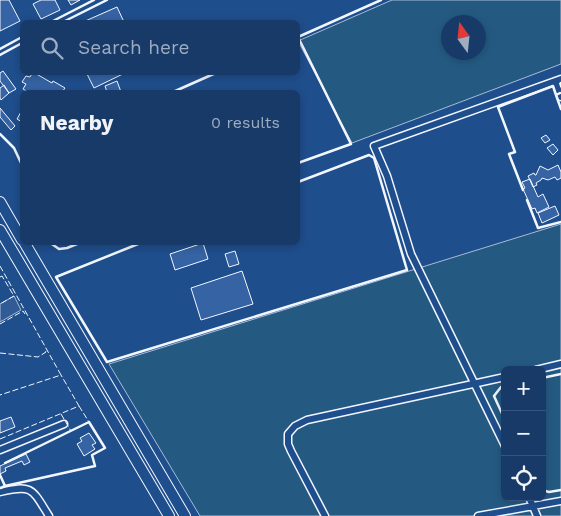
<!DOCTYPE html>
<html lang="en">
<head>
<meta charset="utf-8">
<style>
	:root { --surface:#173a69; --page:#244571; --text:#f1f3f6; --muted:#9eadc0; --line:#36547d }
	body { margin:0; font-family:"Work Sans",sans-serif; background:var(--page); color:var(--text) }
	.controls { position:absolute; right:15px; bottom:15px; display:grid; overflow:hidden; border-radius:8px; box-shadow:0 2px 8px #0003 }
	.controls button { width:45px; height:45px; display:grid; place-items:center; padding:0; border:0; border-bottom:1px solid var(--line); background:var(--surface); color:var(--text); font:25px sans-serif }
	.compass { position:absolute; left:441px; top:15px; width:45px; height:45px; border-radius:50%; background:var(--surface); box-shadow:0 2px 8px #0003; rotate:345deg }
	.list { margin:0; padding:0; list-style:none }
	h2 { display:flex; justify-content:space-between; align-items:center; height:65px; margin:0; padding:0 20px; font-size:21px }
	h2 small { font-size:16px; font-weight:400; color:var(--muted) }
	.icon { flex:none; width:28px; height:28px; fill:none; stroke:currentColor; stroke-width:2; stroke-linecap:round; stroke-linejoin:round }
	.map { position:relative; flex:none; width:561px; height:516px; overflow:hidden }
	.search { position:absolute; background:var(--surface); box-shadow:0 2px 8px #0003; left:20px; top:20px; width:280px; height:55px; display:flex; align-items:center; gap:12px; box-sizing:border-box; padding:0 18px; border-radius:8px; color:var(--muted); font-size:19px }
	.panel { position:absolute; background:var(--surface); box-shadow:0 2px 8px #0003; left:20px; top:90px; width:280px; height:155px; border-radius:8px }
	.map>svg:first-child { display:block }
	.green { fill:#245a82; stroke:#a8bbd7; fill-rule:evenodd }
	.parking { fill:#305b95; stroke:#a8bbd7 }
	.building { fill:#3563a3; stroke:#f2f6ff }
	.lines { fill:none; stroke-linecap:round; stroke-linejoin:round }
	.street-casing { stroke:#f2f6ff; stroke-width:9 }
	.primary-casing { stroke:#f2f6ff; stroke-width:12 }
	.street { stroke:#1f4e8c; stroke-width:6 }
	.primary { stroke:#1f4e8c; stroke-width:10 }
	.fence { stroke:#f2f6ff; stroke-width:1; stroke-dasharray:6 2.5; stroke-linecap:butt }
	.wall { stroke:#f2f6ff; stroke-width:2.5 }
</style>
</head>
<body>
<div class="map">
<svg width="561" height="516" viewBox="0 0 561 516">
	<rect width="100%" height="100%" fill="#1f4e8c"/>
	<path class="green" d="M392 0H561V64L352 143 298 41ZM448 22H478V52H448Z
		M561 224V516H200L109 364ZM505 370H542V497H505Z"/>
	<path class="parking" d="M14 296 21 310 0 322V304Z"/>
	<path class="building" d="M0 0H9L20 21 0 31Z
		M41 0H55L60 10 41 19 33 4Z
		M68 0H80L71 5Z
		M117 7 124 22H83Z
		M3 71 16 89 9 93 0 81V73Z
		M33 72 52 83 53 81 65 88 62 92H28L23 89 26 84 22 82 26 76 30 77Z
		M86 72H127L94 88Z
		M117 81 121 92H107L105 86Z
		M4 85 9 93 1 100 0 98V88Z
		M0 108 15 126 11 130 0 117Z
		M22 110V122L17 119Z
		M546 135 550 140 545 143 541 138Z
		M553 144 558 150 553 155 547 148Z
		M558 165 561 172V178L557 180 555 177 548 180 542 178 541 180 536 183 537 185 533 187 528 176 534 173 535 175H536L540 166 548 170Z
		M530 179 538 197 543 194 549 207 537 213 535 208 532 209 523 189 525 188 522 182Z
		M555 206 559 215 542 223 538 213Z
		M203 243 208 259 175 270 170 254Z
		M235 251 239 264 229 267 225 254Z
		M242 271 253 304 201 320 191 288Z
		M11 417 15 427 0 433V421Z
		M89 433 96 443 92 445 95 449 84 456 77 444 82 441 80 438Z
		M26 454 30 462 24 465 22 461 5 468 6 471 0 474V466Z"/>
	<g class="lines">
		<defs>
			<path id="street" d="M555 81 561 97
				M536 370 561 364
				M505 446 411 254 387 176 374 146 561 79
				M0 450 64 424
				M0 492C33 484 32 489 49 516
				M529 497 537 516
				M325 516 291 451 288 444V434L295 426 307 420 505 377
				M478 516 561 501"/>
			<path id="primary" d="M0 202 22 240
				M0 230 169 516
				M24 242 185 516"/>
		</defs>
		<use href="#street" class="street-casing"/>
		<use href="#primary" class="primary-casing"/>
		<use href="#street" class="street"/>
		<use href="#primary" class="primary"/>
		<path class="fence" d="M0 266 61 375 0 395
			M0 277 2 276 14 296 0 304
			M0 324 23 311 25 314
			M0 353 38 357 46 352 45 349
			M79 406 89 422
			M61 414 71 431
			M0 439 79 406 61 375"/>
		<path class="wall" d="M51 22 94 0
			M63 22 107 0
			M298 37 381 0
			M0 49 22 37
			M0 55 22 43
			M561 83V86
			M173 92 218 72
			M556 95 561 109
			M0 134 14 148 22 165
			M298 163 351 144 298 37
			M523 190 509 154 515 152 498 107 553 86 556 95 560 93
			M527 200 538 228 561 222
			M49 242 59 249 67 248 82 242
			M143 242 56 277 107 362 407 270 374 158 369 155 298 182
			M542 378 561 374
			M505 386 501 387 494 396 505 420
			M5 463 89 422 105 448 92 455 95 466 5 486
			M0 475 5 486 0 488
			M542 490 549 492 561 490"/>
	</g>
</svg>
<div class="controls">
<button>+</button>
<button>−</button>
<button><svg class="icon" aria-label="locate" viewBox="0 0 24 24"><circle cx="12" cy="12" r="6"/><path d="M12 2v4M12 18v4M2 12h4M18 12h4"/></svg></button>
</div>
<svg class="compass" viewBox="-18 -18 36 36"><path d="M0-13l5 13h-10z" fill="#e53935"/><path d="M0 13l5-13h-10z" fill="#9eadc0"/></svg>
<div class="search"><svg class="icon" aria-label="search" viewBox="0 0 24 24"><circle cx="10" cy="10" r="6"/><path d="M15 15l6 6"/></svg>Search here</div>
<section class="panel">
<h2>Nearby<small>0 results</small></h2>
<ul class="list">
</ul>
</section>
</div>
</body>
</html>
